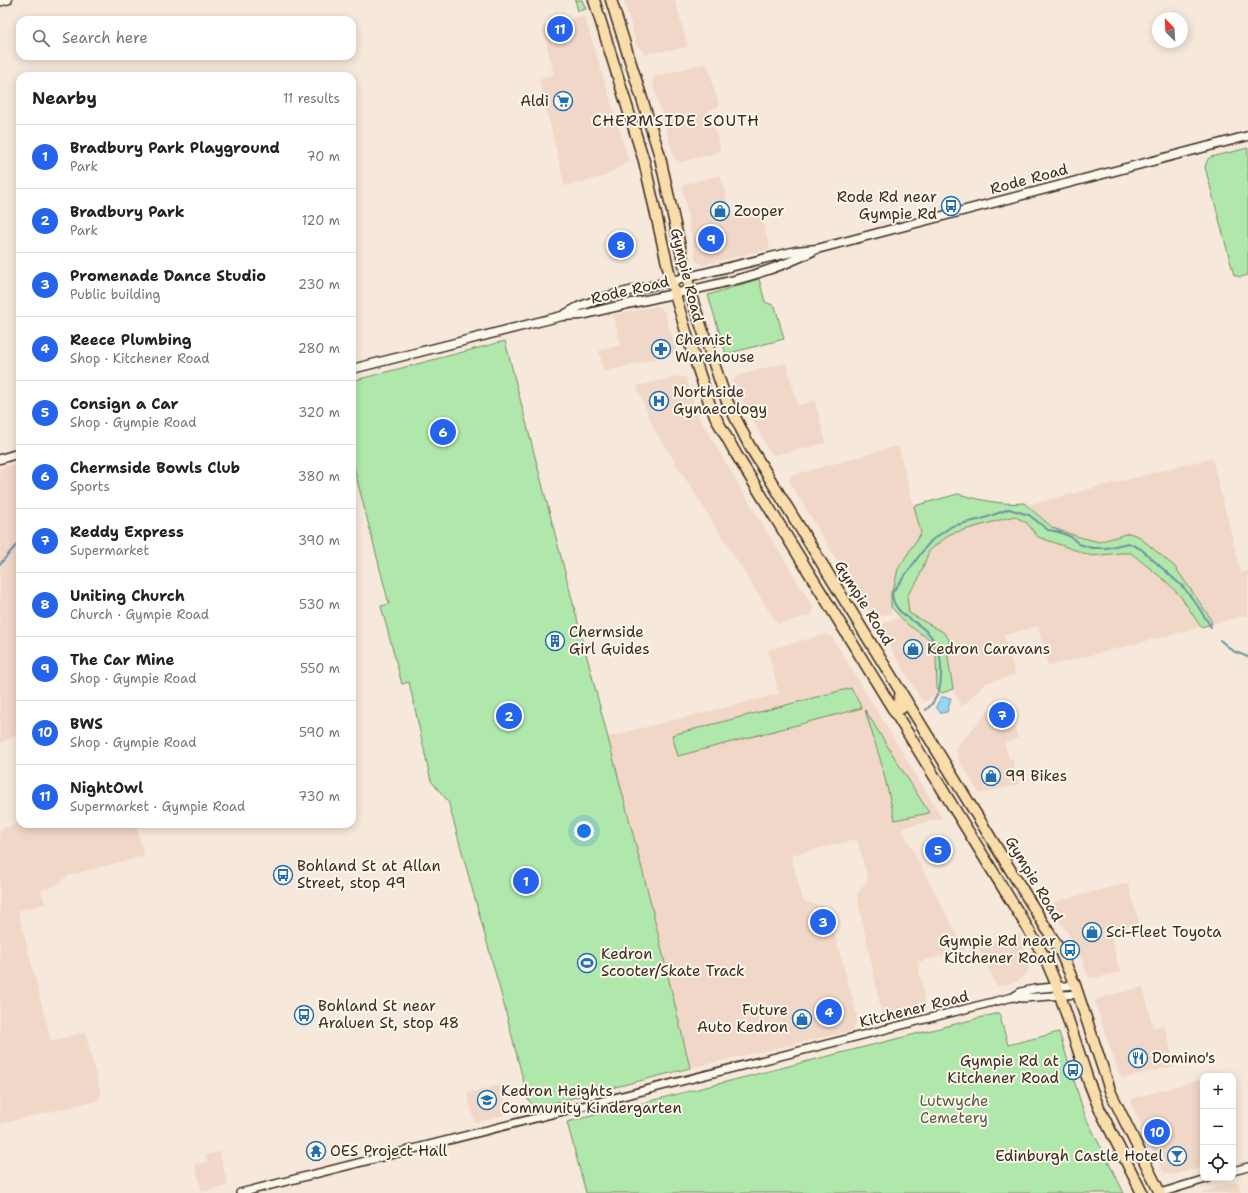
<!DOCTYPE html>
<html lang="en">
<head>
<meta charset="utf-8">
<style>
	:root { --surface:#fff; --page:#f2f2f2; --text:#222; --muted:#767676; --line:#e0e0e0; --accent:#2563eb }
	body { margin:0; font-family:"Shantell Sans",sans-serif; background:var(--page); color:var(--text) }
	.controls { position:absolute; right:12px; bottom:12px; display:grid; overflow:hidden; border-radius:8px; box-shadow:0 2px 10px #0003 }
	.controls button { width:36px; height:36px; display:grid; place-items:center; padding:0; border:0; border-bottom:1px solid var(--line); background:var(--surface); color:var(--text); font:20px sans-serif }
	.compass { position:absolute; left:1152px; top:12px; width:36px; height:36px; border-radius:50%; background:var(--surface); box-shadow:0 2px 10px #0003; rotate:336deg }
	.you { position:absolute; left:584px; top:831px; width:14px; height:14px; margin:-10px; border:3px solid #fff; border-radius:50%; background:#1a73e8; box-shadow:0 0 0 6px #1a73e833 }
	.badge { display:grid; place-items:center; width:26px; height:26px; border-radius:50%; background:var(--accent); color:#fff; font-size:13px; font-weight:700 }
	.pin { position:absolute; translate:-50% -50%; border:2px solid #fff; box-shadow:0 1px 4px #0006 }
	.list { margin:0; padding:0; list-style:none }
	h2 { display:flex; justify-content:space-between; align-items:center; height:52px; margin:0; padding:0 16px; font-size:17px }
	h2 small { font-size:13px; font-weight:400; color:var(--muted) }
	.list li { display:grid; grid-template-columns:26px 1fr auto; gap:12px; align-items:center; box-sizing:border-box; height:64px; padding:0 16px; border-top:1px solid var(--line) }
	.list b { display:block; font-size:15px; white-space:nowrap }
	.list p { margin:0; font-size:13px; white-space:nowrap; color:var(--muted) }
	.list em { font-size:13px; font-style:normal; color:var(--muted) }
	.icon { flex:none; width:22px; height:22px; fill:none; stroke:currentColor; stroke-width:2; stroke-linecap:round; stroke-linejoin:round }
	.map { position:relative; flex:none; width:1248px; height:1193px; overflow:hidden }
	.search { position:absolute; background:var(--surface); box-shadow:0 2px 10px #0003; left:16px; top:16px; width:340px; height:44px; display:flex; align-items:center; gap:10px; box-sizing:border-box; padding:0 14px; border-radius:12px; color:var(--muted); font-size:15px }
	.panel { position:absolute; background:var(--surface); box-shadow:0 2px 10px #0003; left:16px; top:72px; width:340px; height:756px; border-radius:12px }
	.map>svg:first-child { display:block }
	.built { fill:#f0d7c7 }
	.green { fill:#b0e8ac; stroke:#768965 }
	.water { fill:#95d7f7; stroke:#7192a0 }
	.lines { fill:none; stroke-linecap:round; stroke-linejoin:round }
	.stream { stroke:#7192a0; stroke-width:2 }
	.tertiary-casing { stroke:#3b2a1e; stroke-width:10 }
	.secondary-casing { stroke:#3b2a1e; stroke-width:11 }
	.trunk-casing { stroke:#3b2a1e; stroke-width:13 }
	.tertiary { stroke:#fbf7ec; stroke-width:7 }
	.secondary { stroke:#fbf7ec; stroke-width:8 }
	.trunk { stroke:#f9deab; stroke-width:10 }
	.labels { text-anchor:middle; stroke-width:4; stroke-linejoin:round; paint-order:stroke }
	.poi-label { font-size:15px; fill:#3b2a1e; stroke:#fbf7ec; text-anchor:start }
	.street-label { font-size:15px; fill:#3b2a1e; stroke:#fbf7ec }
	.park-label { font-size:15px; fill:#585a42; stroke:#fbf7ec }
	.neighbourhood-label { font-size:16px; letter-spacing:1px; fill:#3b2a1e; stroke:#fbf7ec }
</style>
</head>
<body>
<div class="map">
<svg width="1248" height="1193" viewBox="0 0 1248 1193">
	<rect width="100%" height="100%" fill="#f6e8db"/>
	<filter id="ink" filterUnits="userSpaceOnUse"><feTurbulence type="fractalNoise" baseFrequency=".025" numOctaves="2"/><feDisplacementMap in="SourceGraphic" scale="8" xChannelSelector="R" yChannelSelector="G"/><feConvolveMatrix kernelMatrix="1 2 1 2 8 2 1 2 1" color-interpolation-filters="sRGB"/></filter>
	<g filter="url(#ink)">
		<path class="built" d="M624 0H675L688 47 646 54 637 46Z
			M582 16 585 18 629 161 605 176 565 186 539 79 554 75 543 27Z
			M707 63 719 106 709 110 721 151 681 162 675 159 652 81 656 76Z
			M720 175 731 215 760 208 770 250 753 252 703 265 696 261 683 189 684 185Z
			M657 306 664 311 676 349 672 354 604 372 599 351 621 345 613 315Z
			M786 363 798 405 815 401 826 443 775 455 769 451 733 382 735 378 739 375Z
			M680 376 686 378 698 416 753 509 813 607 812 615 777 624 653 427 637 386Z
			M898 446 921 533 898 569 894 587 891 592V613L873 619 790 483V476Z
			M1212 458 1241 573 1248 571V615L1212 624 1209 616 1175 567 1129 533 1099 542 1076 536 1053 528 1028 505Z
			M20 463V732L0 743V468Z
			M1014 516 1027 523 1038 537 1091 556 1121 553H1131L1168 583 1181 597 1201 627 1048 666 1038 626 1004 635 1015 675 985 683 962 707 953 689 937 631 909 613 907 596 918 580 929 551 950 534Z
			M900 617 908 625 932 641 936 654V695L923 702 877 626Z
			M826 634 832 637 942 818 901 828 965 950 918 962 926 1010 892 1020 881 1009 857 895 868 879 857 839 791 855 803 901 827 907 857 1016 854 1030 690 1068 648 892 607 737 779 694 768 650Z
			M1007 699 1018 738 1004 743 1009 759 1012 758 1019 784 980 794 959 760 957 753V746L993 706Z
			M20 823 136 824 144 856 69 875 53 887 41 890 45 904 18 911 51 1041 85 1032 101 1094 98 1100 0 1124V829Z
			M1128 883 1139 923 1116 929 1117 934 1111 936 1118 966 1121 972 1100 977H1088L1080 954 1075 943 1053 912V906L1055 902Z
			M1019 934 1029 959 1028 972 1017 981 997 987 978 946Z
			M1143 987 1153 1028 1164 1025 1175 1066 1123 1078 1120 1076 1108 1042 1095 1002 1097 999Z
			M1203 1079V1167L1171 1175 1163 1171 1130 1102 1134 1098Z
			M501 1085 507 1107 506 1112 503 1115 475 1123 467 1093Z
			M219 1152 228 1185 202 1192 195 1165 207 1162 206 1155Z
			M1238 1181 1241 1193H1201Z"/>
		<path class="green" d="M575 0H582L586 9 578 11Z
			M1248 148V275L1240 277 1234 275 1205 167 1208 159 1211 157Z
			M759 279 765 302 775 306 784 339 726 354 708 295Z
			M505 341 648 892 690 1068 537 1107 532 1105 528 1099 502 997 448 801 431 781 409 682 402 684 381 606 389 604 352 460V381Z
			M958 494C982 500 999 505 1024 503L1053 528 1076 536 1099 542 1129 533 1138 536 1175 567 1209 616 1212 624 1201 627 1181 597 1168 583 1131 553H1121L1092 556 1038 537 1027 523 1014 516 950 534 929 551 918 580 907 596 909 613 943 632 949 639 948 659 953 689 942 693 937 689 936 654 932 641 908 625 891 607V592L894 587 898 569 921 533 914 506Z
			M851 688 862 708 678 756 672 735Z
			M865 710 929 813 895 820 881 762Z
			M999 1013 1008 1045 1059 1032 1085 1116 1124 1193H586L567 1122Z"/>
		<path class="water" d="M941 697 951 698 947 712 941 713 936 707Z"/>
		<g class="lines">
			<path class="stream" d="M0 564 20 541
				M1220 640 1233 651 1248 657
				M926 710C936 701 941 689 941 676 942 662 940 647 930 635 918 620 893 616 892 593L925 548 932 540 952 526 982 519 1009 509 1029 515 1048 530 1059 532 1071 537 1079 544 1092 548H1106L1128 543 1141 549 1184 588 1197 605 1211 627"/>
			<defs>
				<path id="tertiary" d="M0 2 8 0
					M1013 997 1023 998 1078 994
					M1233 1171 1248 1167
					M240 1193 973 1007 1013 997 1021 992 1034 989 1075 985
					M1160 1193 1209 1178"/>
				<path id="secondary" d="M562 316 578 307 605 297 796 251 817 249 1248 136
					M352 369 562 316 581 315C606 309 630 303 655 298 709 286 763 277 813 251
					M0 459 20 453"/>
				<path id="trunk" d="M594 0 644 161 671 281 690 345 710 405 718 422 736 454 1024 922 1045 958 1057 986 1088 1080 1099 1108 1142 1193
					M611 0 659 153 687 278 693 302 726 399 749 445 1059 949 1075 985 1111 1093 1160 1193
					M895 712 902 708 899 702 901 691"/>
			</defs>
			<use href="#tertiary" class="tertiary-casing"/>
			<use href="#secondary" class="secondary-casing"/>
			<use href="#trunk" class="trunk-casing"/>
			<use href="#tertiary" class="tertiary"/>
			<use href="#secondary" class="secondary"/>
			<use href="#trunk" class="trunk"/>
		</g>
	</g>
	<defs>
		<symbol id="supermarket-ring" viewBox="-11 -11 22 22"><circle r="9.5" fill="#fbf7ec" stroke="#1f6fb2" stroke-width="1.5"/><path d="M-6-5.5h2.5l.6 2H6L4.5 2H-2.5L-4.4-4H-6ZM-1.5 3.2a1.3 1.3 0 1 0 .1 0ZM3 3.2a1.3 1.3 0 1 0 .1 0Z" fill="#1f6fb2"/></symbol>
		<symbol id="bus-ring" viewBox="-11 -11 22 22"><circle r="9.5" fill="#fbf7ec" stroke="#1f6fb2" stroke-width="1.5"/><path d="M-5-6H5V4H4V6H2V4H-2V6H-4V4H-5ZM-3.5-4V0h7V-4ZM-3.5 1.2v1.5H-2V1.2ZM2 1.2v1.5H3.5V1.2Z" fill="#1f6fb2"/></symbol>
		<symbol id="shop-ring" viewBox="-11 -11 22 22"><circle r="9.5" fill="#fbf7ec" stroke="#1f6fb2" stroke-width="1.5"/><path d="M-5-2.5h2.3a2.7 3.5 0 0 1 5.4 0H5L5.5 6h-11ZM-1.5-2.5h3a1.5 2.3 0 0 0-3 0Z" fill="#1f6fb2"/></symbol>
		<symbol id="pharmacy-ring" viewBox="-11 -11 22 22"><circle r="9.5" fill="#fbf7ec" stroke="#1f6fb2" stroke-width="1.5"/><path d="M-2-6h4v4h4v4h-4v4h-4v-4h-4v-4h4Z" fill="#1f6fb2"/></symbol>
		<symbol id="hospital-ring" viewBox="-11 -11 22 22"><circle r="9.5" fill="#fbf7ec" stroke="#1f6fb2" stroke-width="1.5"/><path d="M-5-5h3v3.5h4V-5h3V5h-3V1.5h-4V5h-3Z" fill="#1f6fb2"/></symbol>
		<symbol id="building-ring" viewBox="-11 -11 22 22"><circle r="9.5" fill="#fbf7ec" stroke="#1f6fb2" stroke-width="1.5"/><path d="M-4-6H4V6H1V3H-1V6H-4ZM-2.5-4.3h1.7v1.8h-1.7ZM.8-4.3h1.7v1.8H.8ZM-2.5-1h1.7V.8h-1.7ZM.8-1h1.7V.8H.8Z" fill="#1f6fb2"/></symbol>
		<symbol id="stadium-ring" viewBox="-11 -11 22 22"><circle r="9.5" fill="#fbf7ec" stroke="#1f6fb2" stroke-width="1.5"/><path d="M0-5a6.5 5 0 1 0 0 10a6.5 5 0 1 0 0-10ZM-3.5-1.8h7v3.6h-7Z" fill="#1f6fb2"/></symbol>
		<symbol id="restaurant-ring" viewBox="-11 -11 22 22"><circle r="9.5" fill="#fbf7ec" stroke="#1f6fb2" stroke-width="1.5"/><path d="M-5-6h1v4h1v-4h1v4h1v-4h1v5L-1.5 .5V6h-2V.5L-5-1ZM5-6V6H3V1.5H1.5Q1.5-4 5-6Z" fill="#1f6fb2"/></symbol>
		<symbol id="school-ring" viewBox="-11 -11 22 22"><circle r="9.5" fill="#fbf7ec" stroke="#1f6fb2" stroke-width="1.5"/><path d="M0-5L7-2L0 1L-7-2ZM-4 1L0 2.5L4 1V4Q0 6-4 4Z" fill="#1f6fb2"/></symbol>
		<symbol id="temple-ring" viewBox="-11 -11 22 22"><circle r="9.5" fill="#fbf7ec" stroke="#1f6fb2" stroke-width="1.5"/><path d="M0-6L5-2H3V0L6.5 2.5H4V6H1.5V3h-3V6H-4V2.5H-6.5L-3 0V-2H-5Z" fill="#1f6fb2"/></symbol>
		<symbol id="bar-ring" viewBox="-11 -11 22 22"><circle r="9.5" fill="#fbf7ec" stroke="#1f6fb2" stroke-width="1.5"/><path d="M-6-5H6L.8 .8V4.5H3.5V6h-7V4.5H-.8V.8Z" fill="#1f6fb2"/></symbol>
	</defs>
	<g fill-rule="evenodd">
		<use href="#supermarket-ring" x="552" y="90" width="22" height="22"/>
		<use href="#bus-ring" x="940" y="195" width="22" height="22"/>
		<use href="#shop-ring" x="709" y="200" width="22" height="22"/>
		<use href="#pharmacy-ring" x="650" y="338" width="22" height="22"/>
		<use href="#hospital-ring" x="648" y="390" width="22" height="22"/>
		<use href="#building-ring" x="544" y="630" width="22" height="22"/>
		<use href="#shop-ring" x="902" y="638" width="22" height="22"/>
		<use href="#shop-ring" x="980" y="765" width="22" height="22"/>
		<use href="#bus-ring" x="272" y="864" width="22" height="22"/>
		<use href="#shop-ring" x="1081" y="921" width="22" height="22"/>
		<use href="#bus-ring" x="1059" y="939" width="22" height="22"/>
		<use href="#stadium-ring" x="576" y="952" width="22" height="22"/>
		<use href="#bus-ring" x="293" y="1004" width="22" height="22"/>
		<use href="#shop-ring" x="791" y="1008" width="22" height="22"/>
		<use href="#restaurant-ring" x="1127" y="1047" width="22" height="22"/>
		<use href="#bus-ring" x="1062" y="1059" width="22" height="22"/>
		<use href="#school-ring" x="476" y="1089" width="22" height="22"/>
		<use href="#temple-ring" x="305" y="1140" width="22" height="22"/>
		<use href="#bar-ring" x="1166" y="1145" width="22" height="22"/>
	</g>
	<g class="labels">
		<g class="poi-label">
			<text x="549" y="106" text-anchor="end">Aldi</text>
			<text x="937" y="202" text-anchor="end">Rode Rd near<tspan x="937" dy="17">Gympie Rd</tspan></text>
			<text x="734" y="216">Zooper</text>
			<text x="675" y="345">Chemist<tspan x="675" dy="17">Warehouse</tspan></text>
			<text x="673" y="397">Northside<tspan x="673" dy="17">Gynaecology</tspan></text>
			<text x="569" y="637">Chermside<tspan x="569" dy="17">Girl Guides</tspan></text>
			<text x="927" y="654">Kedron Caravans</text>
			<text x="1005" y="781">99 Bikes</text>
			<text x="297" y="871">Bohland St at Allan<tspan x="297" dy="17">Street, stop 49</tspan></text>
			<text x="1106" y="937">Sci-Fleet Toyota</text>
			<text x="1056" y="946" text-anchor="end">Gympie Rd near<tspan x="1056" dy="17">Kitchener Road</tspan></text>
			<text x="601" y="959">Kedron<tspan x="601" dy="17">Scooter/Skate Track</tspan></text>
			<text x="318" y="1011">Bohland St near<tspan x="318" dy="17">Araluen St, stop 48</tspan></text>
			<text x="788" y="1015" text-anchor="end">Future<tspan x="788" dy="17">Auto Kedron</tspan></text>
			<text x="1152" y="1063">Domino's</text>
			<text x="1059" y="1066" text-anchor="end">Gympie Rd at<tspan x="1059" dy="17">Kitchener Road</tspan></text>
			<text x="501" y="1096">Kedron Heights<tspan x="501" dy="17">Community Kindergarten</tspan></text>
			<text x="330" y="1156">OES Project Hall</text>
			<text x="1163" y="1161" text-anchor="end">Edinburgh Castle Hotel</text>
		</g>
		<g class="street-label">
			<text transform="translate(1029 179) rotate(-15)" y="5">Rode Road</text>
			<text transform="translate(687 275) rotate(76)" y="5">Gympie Road</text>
			<text transform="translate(630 290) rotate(-13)" y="5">Rode Road</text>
			<text transform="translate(864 603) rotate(58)" y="5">Gympie Road</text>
			<text transform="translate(1034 879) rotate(59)" y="5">Gympie Road</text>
			<text transform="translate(914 1009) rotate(-14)" y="5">Kitchener Road</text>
		</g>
		<g class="park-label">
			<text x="954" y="1106">Lutwyche<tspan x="954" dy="17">Cemetery</tspan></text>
		</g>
		<g class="neighbourhood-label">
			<text x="676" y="126">CHERMSIDE SOUTH</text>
		</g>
	</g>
</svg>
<div class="controls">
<button>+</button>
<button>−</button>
<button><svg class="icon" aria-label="locate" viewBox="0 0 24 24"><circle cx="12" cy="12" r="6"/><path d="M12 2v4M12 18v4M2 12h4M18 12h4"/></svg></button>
</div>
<svg class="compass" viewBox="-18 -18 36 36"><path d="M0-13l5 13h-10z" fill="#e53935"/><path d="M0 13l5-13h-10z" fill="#767676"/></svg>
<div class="you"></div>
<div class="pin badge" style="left:526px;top:881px">1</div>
<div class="pin badge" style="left:509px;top:716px">2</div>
<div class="pin badge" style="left:823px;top:922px">3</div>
<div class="pin badge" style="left:829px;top:1012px">4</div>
<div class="pin badge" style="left:938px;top:850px">5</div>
<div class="pin badge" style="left:443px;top:432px">6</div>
<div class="pin badge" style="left:1002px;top:715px">7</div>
<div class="pin badge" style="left:621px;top:245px">8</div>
<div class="pin badge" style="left:711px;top:239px">9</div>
<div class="pin badge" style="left:1157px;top:1132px">10</div>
<div class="pin badge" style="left:560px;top:29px">11</div>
<div class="search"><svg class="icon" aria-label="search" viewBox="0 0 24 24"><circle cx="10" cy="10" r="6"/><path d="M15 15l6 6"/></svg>Search here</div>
<section class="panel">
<h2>Nearby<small>11 results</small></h2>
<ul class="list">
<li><span class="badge">1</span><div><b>Bradbury Park Playground</b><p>Park</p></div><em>70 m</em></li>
<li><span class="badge">2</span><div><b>Bradbury Park</b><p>Park</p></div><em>120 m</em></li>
<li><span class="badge">3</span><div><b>Promenade Dance Studio</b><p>Public building</p></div><em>230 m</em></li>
<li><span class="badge">4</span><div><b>Reece Plumbing</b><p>Shop · Kitchener Road</p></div><em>280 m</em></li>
<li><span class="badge">5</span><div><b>Consign a Car</b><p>Shop · Gympie Road</p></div><em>320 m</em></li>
<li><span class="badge">6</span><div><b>Chermside Bowls Club</b><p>Sports</p></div><em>380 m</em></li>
<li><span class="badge">7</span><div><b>Reddy Express</b><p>Supermarket</p></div><em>390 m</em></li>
<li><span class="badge">8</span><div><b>Uniting Church</b><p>Church · Gympie Road</p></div><em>530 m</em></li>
<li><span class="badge">9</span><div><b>The Car Mine</b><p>Shop · Gympie Road</p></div><em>550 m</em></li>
<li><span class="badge">10</span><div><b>BWS</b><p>Shop · Gympie Road</p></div><em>590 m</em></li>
<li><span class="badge">11</span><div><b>NightOwl</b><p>Supermarket · Gympie Road</p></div><em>730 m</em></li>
</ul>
</section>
</div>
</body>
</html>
